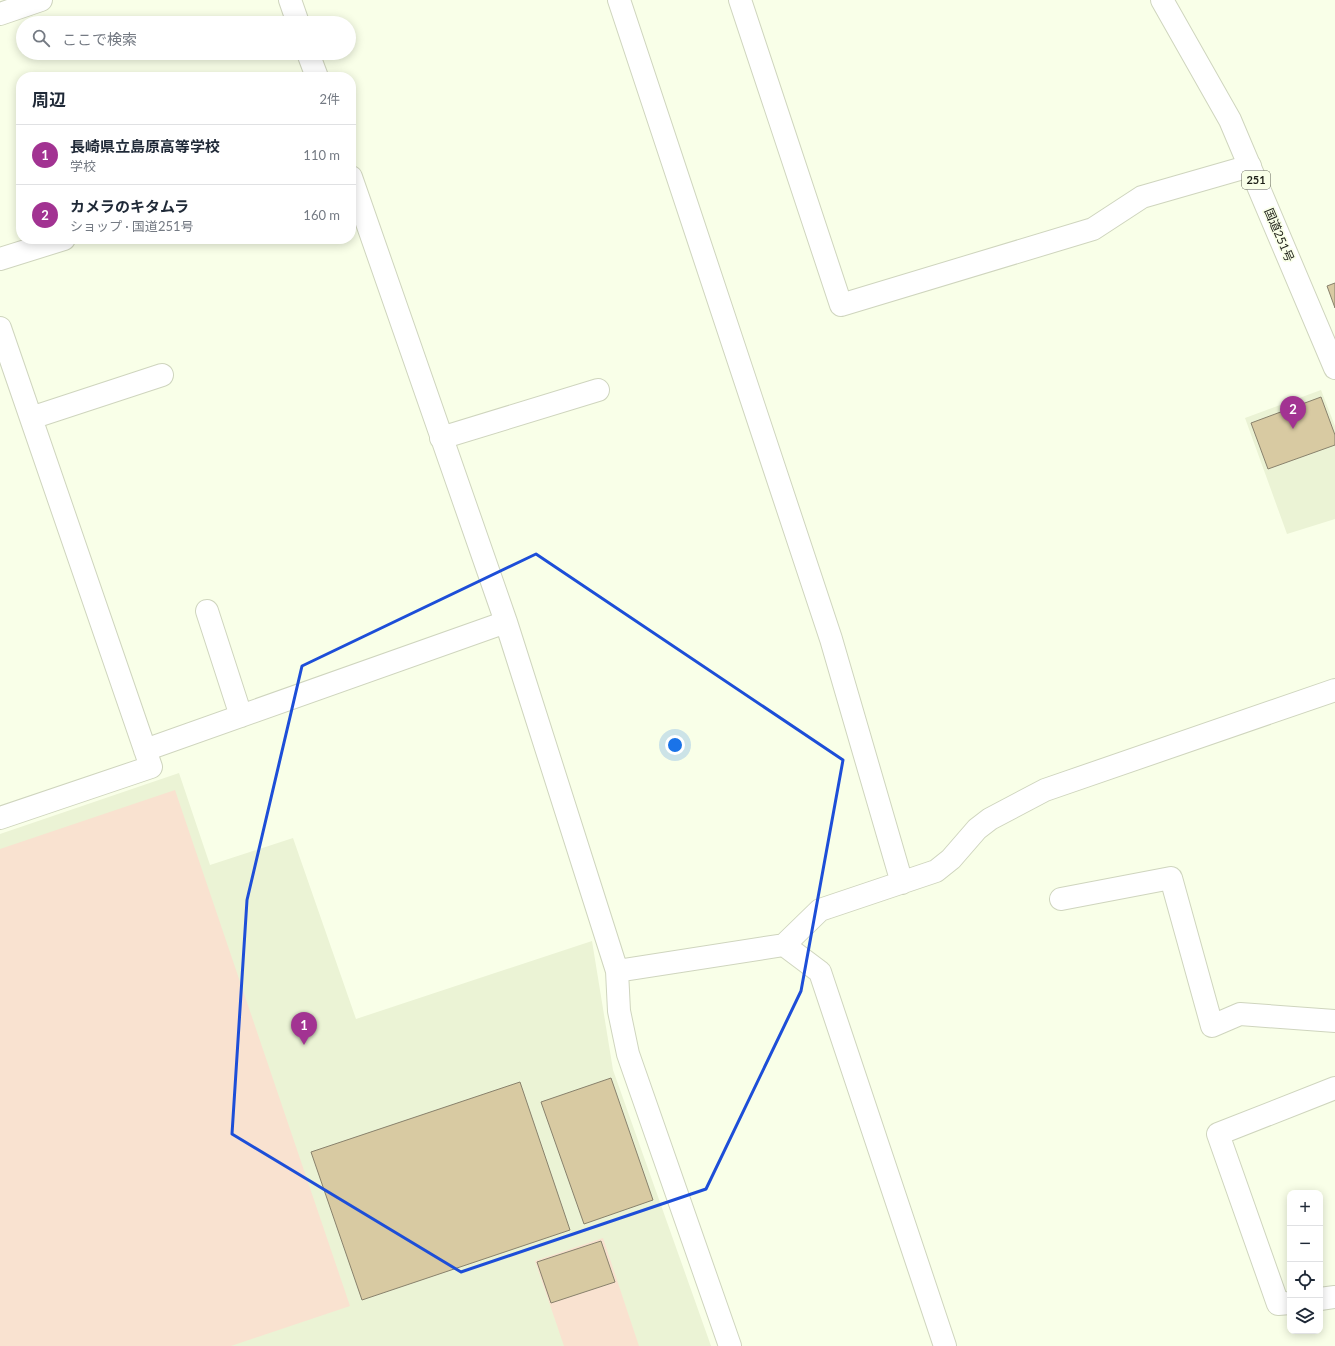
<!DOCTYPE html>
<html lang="ja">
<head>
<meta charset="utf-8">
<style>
	:root { --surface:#fff; --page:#f2f2f3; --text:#1f2937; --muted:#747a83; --line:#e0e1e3; --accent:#a23392 }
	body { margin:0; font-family:Lato,"Noto Sans JP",sans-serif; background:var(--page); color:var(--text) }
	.controls { position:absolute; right:12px; bottom:12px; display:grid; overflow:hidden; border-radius:8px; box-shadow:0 2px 10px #0003 }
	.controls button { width:36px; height:36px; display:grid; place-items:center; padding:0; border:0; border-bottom:1px solid var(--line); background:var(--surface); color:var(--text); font:20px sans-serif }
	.you { position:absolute; left:675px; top:745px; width:14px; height:14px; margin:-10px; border:3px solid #fff; border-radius:50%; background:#1a73e8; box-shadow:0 0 0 6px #1a73e833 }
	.badge { display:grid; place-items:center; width:26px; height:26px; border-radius:50%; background:var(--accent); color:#fff; font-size:13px; font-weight:700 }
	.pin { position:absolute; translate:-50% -33px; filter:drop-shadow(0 1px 2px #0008) }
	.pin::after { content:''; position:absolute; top:21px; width:14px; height:12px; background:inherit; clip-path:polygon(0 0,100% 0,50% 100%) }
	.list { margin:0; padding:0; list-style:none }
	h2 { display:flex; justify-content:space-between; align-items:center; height:52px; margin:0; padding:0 16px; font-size:17px }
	h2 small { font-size:13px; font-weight:400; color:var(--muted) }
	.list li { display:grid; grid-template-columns:26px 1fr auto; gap:12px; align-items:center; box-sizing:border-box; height:60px; padding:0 16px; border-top:1px solid var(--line) }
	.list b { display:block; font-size:15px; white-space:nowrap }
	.list p { margin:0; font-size:13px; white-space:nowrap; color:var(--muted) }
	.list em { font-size:13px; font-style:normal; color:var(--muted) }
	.icon { flex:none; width:22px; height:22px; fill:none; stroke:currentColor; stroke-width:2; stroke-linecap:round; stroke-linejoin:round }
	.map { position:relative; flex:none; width:1335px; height:1346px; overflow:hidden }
	.search { position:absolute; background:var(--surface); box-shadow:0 2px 10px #0003; left:16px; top:16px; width:340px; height:44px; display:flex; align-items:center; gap:10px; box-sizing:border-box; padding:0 14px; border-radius:22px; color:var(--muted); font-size:15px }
	.panel { position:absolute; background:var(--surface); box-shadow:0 2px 10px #0003; left:16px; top:72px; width:340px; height:172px; border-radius:16px }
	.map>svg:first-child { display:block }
	.built { fill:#ebf3d5 }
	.green { fill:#f9e2d0 }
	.building { fill:#d8caa2; stroke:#88816c }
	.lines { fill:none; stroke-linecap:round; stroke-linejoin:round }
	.street-casing { stroke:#cfd5be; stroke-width:24 }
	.highway-casing { stroke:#cfd5be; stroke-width:24 }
	.street { stroke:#fff; stroke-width:22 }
	.highway { stroke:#fff; stroke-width:22 }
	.marked { fill:none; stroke:#1d4ed8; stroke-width:3; stroke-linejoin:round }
	.labels { text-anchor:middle; stroke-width:3.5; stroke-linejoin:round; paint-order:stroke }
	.shield { fill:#f9ffe8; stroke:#606356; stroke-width:1 }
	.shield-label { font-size:11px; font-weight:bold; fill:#1e2018 }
	.street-label { font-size:12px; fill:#1e2018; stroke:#f9ffe8 }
</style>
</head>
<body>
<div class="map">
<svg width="1335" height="1346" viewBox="0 0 1335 1346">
	<rect width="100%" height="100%" fill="#f9ffe8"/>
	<path class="built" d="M1321 390 1335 426V519L1287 534 1245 418Z
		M179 773 210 865 293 838 356 1019 592 941 613 1070 711 1346H0V834Z"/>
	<path class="green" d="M175 790 350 1306 231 1346H0V849Z
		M603 1238 639 1346H564L535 1261Z"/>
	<path class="building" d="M1335 283V308L1327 286Z
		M1321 397 1335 435V445L1268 469 1251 423Z
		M611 1078 653 1200 584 1224 541 1102Z
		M520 1082 570 1230 362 1300 311 1152Z
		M601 1241 615 1282 551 1303 537 1262Z"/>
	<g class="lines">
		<defs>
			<path id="street" d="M290 0 298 23
				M619 0 831 639 902 883
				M740 0 841 305 1093 229 1142 197 1250 166
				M0 14 41 0
				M308 53 317 77
				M351 177 506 622 617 971 619 1011 628 1054 730 1346
				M0 259 64 239
				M0 328 151 767 0 818
				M31 418 162 375
				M441 438 598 390
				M207 611 241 716
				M145 750 506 622
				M1061 899 1171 878 1212 1026 1240 1014 1335 1021
				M784 945 820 972 945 1346
				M617 971 784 945 820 910 936 871 951 859 977 829 990 819 1045 790 1335 690
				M1320 1299 1335 1297
				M1290 1303 1278 1304 1218 1134 1335 1088"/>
			<path id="highway" d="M1162 0 1230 120 1335 368"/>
		</defs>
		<use href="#street" class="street-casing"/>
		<use href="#highway" class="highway-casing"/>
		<use href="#street" class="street"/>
		<use href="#highway" class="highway"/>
	</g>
	<path class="marked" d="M536 554 843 760 801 991 706 1189 461 1272 232 1134 247 900 302 666Z"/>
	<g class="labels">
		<rect class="shield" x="1242" y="171" width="28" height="18" rx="3"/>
		<g class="shield-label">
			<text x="1256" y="184">251</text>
		</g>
		<g class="street-label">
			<text transform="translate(1279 235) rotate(67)" y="4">国道251号</text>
		</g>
	</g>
</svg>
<div class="controls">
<button>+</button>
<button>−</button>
<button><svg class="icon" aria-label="locate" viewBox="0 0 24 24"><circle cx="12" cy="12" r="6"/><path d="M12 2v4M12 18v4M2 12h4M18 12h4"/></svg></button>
<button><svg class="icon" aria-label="layers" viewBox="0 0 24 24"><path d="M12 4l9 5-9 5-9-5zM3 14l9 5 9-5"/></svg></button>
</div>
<div class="you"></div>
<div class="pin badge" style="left:304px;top:1045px">1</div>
<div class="pin badge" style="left:1293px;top:429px">2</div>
<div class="search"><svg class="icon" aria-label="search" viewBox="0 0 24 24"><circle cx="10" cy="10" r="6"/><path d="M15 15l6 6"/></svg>ここで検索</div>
<section class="panel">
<h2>周辺<small>2件</small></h2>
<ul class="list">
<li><span class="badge">1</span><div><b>長崎県立島原高等学校</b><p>学校</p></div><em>110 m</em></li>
<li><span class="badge">2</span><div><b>カメラのキタムラ</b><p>ショップ · 国道251号</p></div><em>160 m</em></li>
</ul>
</section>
</div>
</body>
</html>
